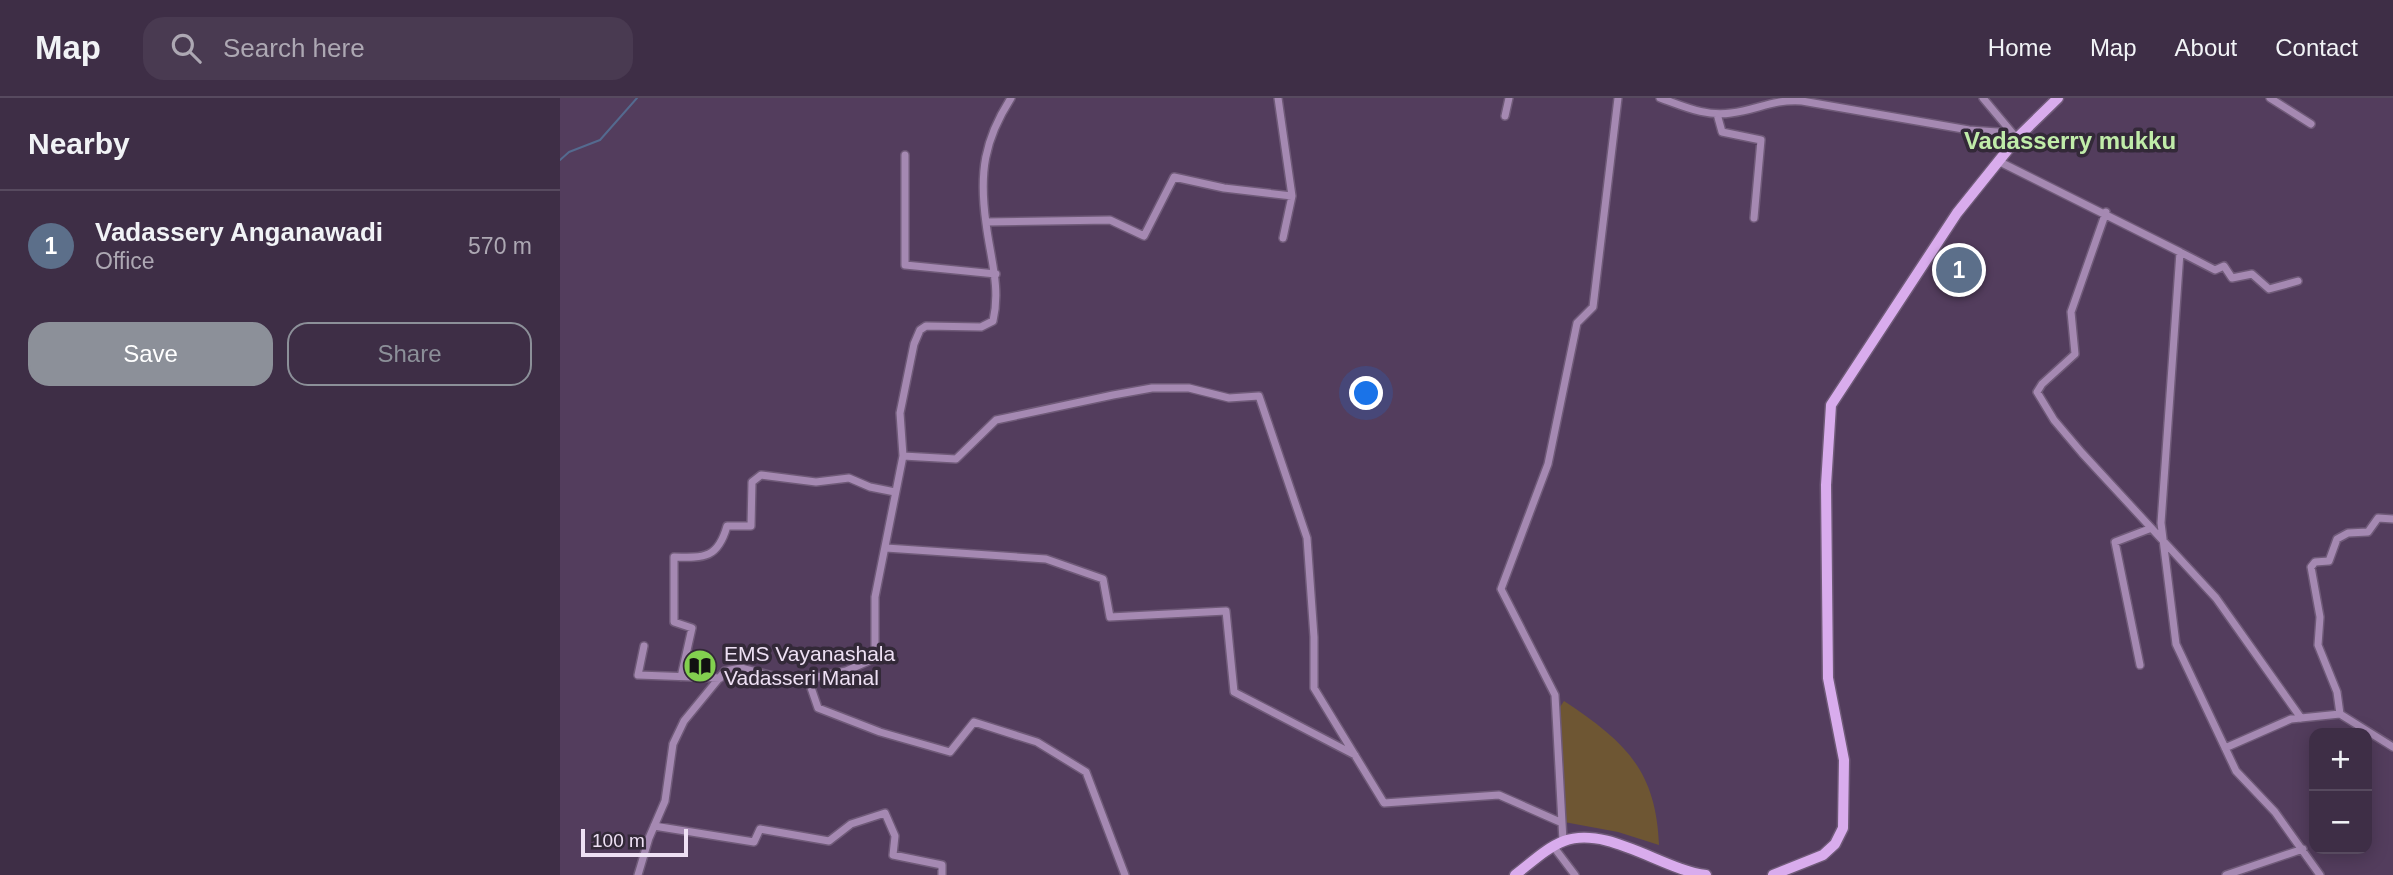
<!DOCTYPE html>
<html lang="en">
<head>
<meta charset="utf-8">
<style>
	:root { --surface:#3e2e46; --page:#493a51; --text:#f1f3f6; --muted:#ada8b3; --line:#574a5f; --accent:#8c9099 }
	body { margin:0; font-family:Arial,sans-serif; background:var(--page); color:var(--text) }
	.controls { position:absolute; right:21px; bottom:21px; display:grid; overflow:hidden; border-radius:14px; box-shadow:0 4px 18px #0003 }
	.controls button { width:63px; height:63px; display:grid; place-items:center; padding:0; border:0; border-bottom:2px solid var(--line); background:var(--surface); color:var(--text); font:35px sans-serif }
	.scale { position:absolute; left:21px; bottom:18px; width:107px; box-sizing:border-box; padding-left:7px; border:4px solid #eee0f4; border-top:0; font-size:19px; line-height:24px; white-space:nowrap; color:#eee0f4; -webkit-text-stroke:5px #332938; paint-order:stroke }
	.you { position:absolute; left:807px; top:296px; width:24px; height:24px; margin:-18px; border:5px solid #fff; border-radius:50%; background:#1a73e8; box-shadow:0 0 0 10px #1a73e833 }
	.badge { display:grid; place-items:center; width:46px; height:46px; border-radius:50%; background:var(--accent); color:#fff; font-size:23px; font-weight:700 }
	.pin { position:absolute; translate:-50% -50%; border:4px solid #fff; box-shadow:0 2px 7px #0006 }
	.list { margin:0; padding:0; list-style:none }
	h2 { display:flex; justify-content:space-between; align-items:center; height:91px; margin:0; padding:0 28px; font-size:30px }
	h2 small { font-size:23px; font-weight:400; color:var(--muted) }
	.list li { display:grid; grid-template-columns:46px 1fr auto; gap:21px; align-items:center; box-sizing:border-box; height:112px; padding:0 28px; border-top:2px solid var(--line) }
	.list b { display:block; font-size:26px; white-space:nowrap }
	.list p { margin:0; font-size:23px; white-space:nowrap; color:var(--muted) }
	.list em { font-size:23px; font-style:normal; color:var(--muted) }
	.actions { display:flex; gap:14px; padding:21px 28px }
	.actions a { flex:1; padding:16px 0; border:2px solid var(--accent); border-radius:21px; text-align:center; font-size:24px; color:var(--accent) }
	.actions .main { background:var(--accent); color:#fff }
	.icon { flex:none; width:38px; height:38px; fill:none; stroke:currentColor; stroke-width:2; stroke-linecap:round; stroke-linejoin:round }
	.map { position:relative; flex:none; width:1833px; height:777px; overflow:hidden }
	header { display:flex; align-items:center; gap:42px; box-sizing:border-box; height:98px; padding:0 35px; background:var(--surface); border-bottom:2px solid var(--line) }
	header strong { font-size:33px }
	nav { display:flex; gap:38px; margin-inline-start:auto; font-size:24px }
	.search { width:490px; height:63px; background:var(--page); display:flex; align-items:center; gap:18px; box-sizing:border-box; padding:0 24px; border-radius:21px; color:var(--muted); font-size:26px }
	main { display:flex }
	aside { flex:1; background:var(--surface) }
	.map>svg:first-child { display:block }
	.green { fill:#6e5633 }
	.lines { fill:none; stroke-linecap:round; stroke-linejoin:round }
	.stream { stroke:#546a8f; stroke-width:2 }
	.street-casing { stroke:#6f5a78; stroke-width:10 }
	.secondary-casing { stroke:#6f5a78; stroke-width:13 }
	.street { stroke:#a589b2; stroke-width:7 }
	.secondary { stroke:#d9aced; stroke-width:10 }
	.labels { text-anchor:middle; stroke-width:7; stroke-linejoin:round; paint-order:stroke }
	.poi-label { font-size:21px; fill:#eee0f4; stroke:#332938; text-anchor:start }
	.quarter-label { font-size:24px; font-weight:bold; fill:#c0eca9; stroke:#332938 }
</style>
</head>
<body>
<header>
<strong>Map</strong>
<div class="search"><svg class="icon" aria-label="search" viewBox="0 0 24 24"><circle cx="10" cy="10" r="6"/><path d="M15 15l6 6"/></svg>Search here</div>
<nav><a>Home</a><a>Map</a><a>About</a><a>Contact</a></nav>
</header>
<main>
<aside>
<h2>Nearby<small></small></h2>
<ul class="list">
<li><span class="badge" style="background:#5c6f8a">1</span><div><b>Vadassery Anganawadi</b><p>Office</p></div><em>570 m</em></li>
</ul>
<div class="actions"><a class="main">Save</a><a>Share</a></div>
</aside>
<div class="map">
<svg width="1833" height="777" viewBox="0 0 1833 777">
	<rect width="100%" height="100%" fill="#533d5d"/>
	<path class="green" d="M1004 603C1064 643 1096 671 1099 747L1058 734 1004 724 1000 609Z"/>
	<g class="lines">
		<path class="stream" d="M0 62 9 54 40 42 77 0"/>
		<defs>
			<path id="street" d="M718 0 732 98 723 140
				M1100 0C1123 8 1146 19 1171 15 1198 12 1212 1 1242 3L1409 32 1452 35
				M1423 0 1454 37
				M1710 0 1751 26
				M1157 16 1162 34 1201 42 1194 120
				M945 18 949 0
				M345 57V167L436 176
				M1438 63 1620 154 1601 425 1616 546 1676 673 1715 714 1760 777
				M1546 114 1511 214 1515 256 1482 286 1477 294 1494 322 1522 355 1656 500 1741 620
				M426 124 550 122 584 138 614 79 664 90 732 98
				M1620 154 1655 172 1664 168 1672 180 1692 176 1709 191 1738 183
				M343 358 396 361 436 322 553 297 592 290H629L669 300 699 298 747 440 754 539V590L824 705 939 697 1000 724
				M326 450 486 461 543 481 550 519 666 513 674 594 795 657
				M84 548 78 577 160 580
				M1580 567 1555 444 1589 431
				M121 579 132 530 114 524V459C145 460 158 460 167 428H191L192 384 201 377 256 384 289 380 310 389 335 394
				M248 581 258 610 320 634 390 654 414 624 477 644 526 674 565 777
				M1780 616 1777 594 1758 547 1760 519 1751 469 1755 464 1769 463 1777 441 1788 435 1808 434 1818 420 1833 421
				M1665 650 1731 621 1780 616 1833 649
				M94 728 194 744 200 731 269 743 291 726 325 715 335 738 333 757 382 767V777
				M1003 743 995 597 941 491 988 366 1017 225 1033 209 1058 0
				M993 748 1015 777
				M78 777 89 740 105 703 113 646 124 623 165 573 181 570 225 581H248L286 573 311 562 315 556V499L343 358 340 315 354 246 360 232 366 228 421 229 433 223C441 189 430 159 426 125 419 75 424 42 451 0
				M1666 777 1743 751"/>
			<path id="secondary" d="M955 777C971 765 986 750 1004 743 1047 727 1103 772 1146 777
				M1213 777 1263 757 1275 746 1283 730 1284 662 1268 580 1266 387 1271 307 1397 115 1458 39 1498 0"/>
		</defs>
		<use href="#street" class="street-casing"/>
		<use href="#secondary" class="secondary-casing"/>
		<use href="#street" class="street"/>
		<use href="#secondary" class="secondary"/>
	</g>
	<defs>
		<symbol id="library-disc" viewBox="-11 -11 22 22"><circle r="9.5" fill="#82d04f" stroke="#332938"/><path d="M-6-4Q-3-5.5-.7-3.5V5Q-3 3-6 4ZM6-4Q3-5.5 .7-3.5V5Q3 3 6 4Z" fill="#111"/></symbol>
	</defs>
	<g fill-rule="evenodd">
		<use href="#library-disc" x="121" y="549" width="38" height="38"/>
	</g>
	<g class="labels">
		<g class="poi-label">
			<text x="164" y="563">EMS Vayanashala<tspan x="164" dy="24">Vadasseri Manal</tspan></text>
		</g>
		<g class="quarter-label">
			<text x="1510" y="51">Vadasserry mukku</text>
		</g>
	</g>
</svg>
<div class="controls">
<button>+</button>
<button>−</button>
</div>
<div class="scale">100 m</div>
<div class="you"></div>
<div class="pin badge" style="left:1399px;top:172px;background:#5c6f8a">1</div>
</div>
</main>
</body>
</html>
